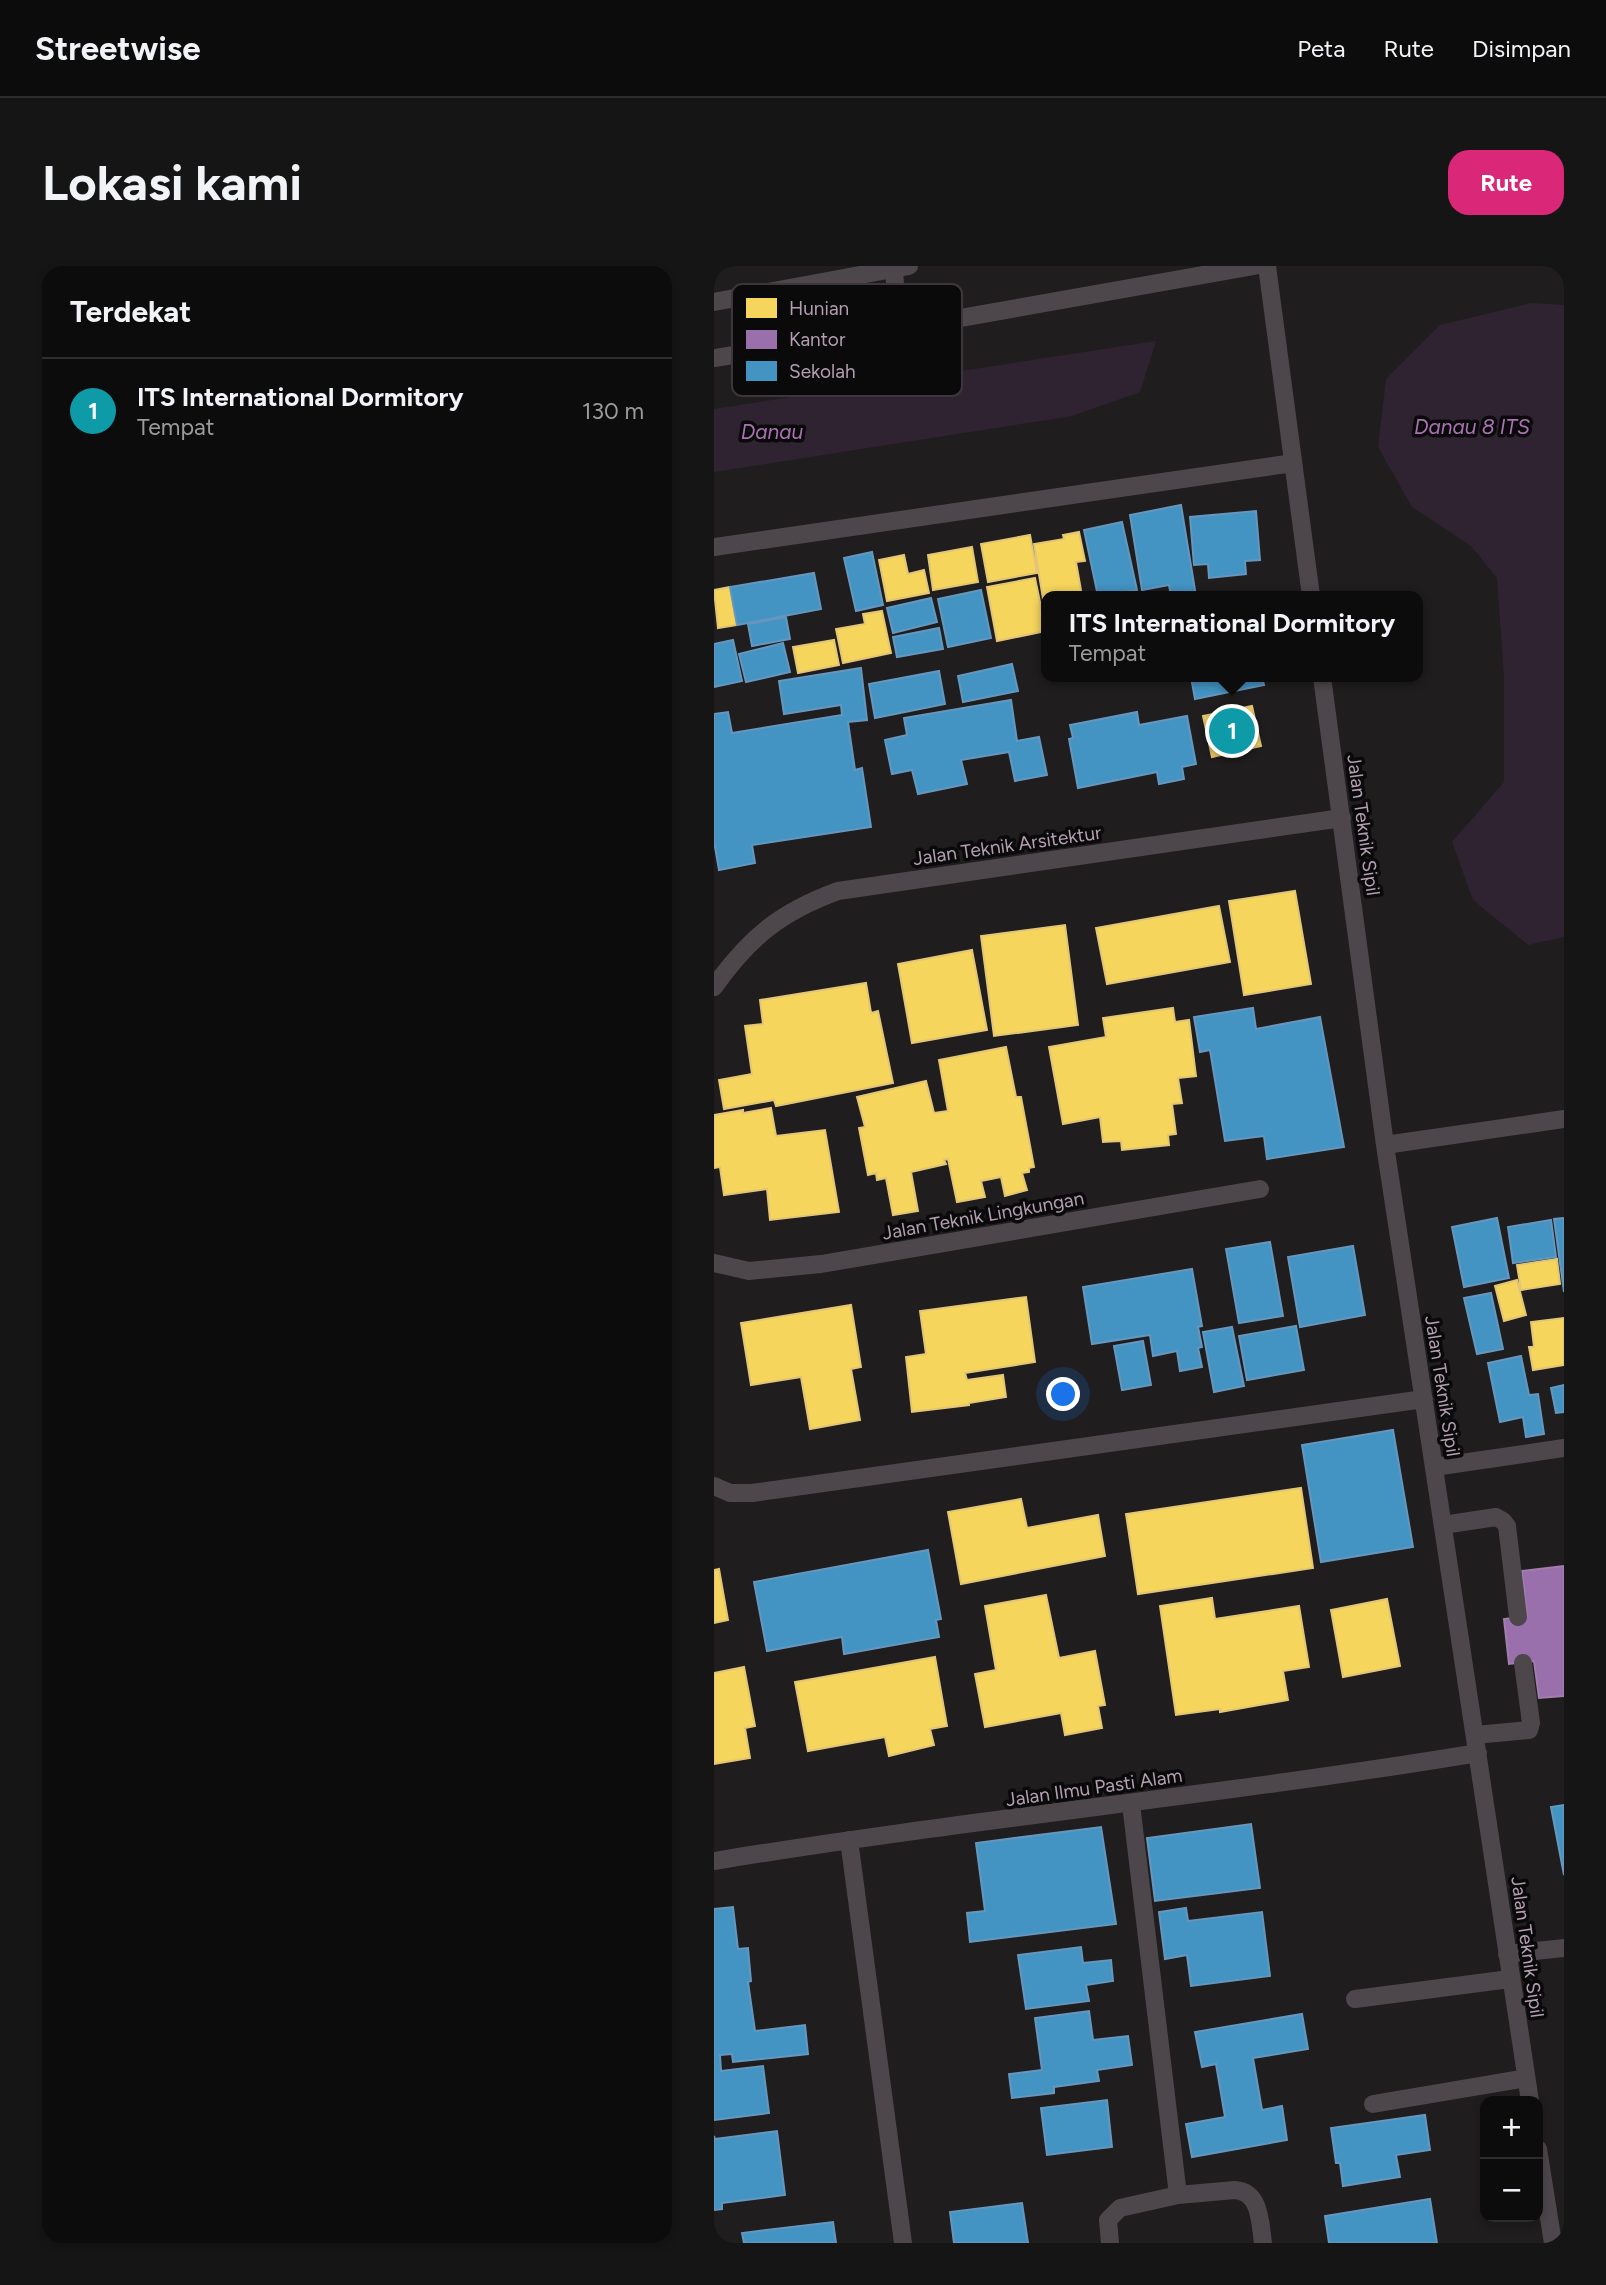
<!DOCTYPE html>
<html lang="id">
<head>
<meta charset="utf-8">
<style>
	:root { --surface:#0c0c0c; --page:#151515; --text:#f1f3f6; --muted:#9a9b9d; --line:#2c2c2d; --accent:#db2777 }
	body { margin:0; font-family:Figtree,sans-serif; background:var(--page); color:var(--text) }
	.controls { position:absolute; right:21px; bottom:21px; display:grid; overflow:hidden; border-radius:14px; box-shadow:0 4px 10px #0003 }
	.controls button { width:63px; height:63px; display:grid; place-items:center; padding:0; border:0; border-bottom:2px solid var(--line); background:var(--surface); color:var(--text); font:35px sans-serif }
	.you { position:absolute; left:350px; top:1129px; width:24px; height:24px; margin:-18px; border:5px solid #fff; border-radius:50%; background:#1a73e8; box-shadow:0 0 0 10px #1a73e833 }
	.badge { display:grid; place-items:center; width:46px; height:46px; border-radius:50%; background:var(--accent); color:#fff; font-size:23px; font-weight:700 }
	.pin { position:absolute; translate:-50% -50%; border:4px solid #fff; box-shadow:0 2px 7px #0006 }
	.popup { position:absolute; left:327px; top:325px; width:382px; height:91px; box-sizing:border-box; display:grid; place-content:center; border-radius:14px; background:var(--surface); filter:drop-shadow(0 2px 5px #0005); font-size:23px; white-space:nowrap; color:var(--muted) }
	.popup b { font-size:26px; color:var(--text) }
	.popup::after { content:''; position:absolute; left:50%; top:100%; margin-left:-14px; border:14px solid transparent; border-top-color:var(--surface) }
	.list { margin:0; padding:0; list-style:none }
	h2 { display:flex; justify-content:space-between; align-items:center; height:91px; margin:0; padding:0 28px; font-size:30px }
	h2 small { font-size:23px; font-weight:400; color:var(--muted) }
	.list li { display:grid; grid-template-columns:46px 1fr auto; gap:21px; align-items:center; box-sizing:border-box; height:105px; padding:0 28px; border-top:2px solid var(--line) }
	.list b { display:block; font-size:26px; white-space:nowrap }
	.list p { margin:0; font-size:23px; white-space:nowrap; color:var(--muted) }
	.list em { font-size:23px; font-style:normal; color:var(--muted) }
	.map { position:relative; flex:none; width:850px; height:1977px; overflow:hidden; border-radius:21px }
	header { display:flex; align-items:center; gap:42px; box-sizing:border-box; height:98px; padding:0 35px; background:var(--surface); border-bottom:2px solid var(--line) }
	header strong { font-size:33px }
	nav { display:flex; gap:38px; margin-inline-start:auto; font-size:24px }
	.intro { display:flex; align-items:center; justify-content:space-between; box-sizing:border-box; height:168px; padding:0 42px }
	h1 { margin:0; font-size:49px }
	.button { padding:18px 32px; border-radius:21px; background:var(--accent); color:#fff; font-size:24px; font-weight:700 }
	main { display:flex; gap:42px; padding:0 42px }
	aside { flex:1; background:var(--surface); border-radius:21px; box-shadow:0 4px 10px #0003 }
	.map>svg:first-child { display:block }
	.built { fill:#1f1d1d; fill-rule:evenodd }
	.water { fill:#2f2332 }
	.homes { fill:#f6d55c; stroke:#e2c576; stroke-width:2 }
	.offices { fill:#9970ab; stroke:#a17ead; stroke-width:2 }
	.schools { fill:#4393c3; stroke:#6597be; stroke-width:2 }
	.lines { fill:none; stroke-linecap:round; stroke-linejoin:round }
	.service { stroke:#4d464b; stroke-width:18 }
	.labels { text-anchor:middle; stroke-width:7; stroke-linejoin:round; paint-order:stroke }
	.street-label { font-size:19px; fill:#b39fb1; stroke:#0b0a0b }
	.water-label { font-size:21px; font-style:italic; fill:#aa72b2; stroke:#0b0a0b }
	.key { fill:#0b0a0b; stroke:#3d373d; stroke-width:2 }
	.key-label { font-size:19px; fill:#b39fb1 }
</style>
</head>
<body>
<header>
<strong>Streetwise</strong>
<nav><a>Peta</a><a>Rute</a><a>Disimpan</a></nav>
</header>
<div class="intro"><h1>Lokasi kami</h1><a class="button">Rute</a></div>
<main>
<aside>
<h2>Terdekat<small></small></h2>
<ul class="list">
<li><span class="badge" style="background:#0f9aa8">1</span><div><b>ITS International Dormitory</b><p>Tempat</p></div><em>130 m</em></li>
</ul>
</aside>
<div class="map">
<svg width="850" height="1977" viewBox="0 0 850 1977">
	<rect width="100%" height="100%" fill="#101010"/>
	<path class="built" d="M0 0H850V1977H0ZM332 330H704V411H332ZM771 1835H824V1951H771Z"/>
	<path class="water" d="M817 37 850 39V671L814 679 759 634 738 576 790 516V411L783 312 757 280 698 241 664 181 672 113 726 59Z
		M442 75 426 126 358 150 0 206V143Z"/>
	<path class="homes" d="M365 266 371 295 362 296 368 330H332V339H330L320 278 350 273 349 269Z
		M316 269 323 307 274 316 267 278Z
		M258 281 264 316 219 324 214 289Z
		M190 289 194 308 210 304 215 327 173 335 165 294Z
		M321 312 332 365 283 375 273 321Z
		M16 321 23 359 4 362 0 324Z
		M168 345 177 387 129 397 122 363 151 358 149 348Z
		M120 374 125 399 84 407 79 381Z
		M538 440 547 480 498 491 489 450Z
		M581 625 597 718 530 729 515 635Z
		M505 640 516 696 393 718 382 662Z
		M351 659 364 759 280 770 267 670Z
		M258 684 273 764 198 777 184 698Z
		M152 717 157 747 164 745 179 817 62 840 60 834 10 843 5 814 38 808 31 760 49 758 46 734Z
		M459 742 461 756 475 754 482 810 464 812 468 837 458 838 462 868 454 869 455 879 408 884 407 875 389 876 386 851 349 858 335 781 392 771 389 752Z
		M292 781 302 831H307L320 901 315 902V906L308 907 313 924 291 930 287 911 267 915 271 931 243 936 234 893 230 894 232 898 197 906 204 945 179 949 172 912 163 914 162 907 154 909 145 862 151 861 143 831 212 815 220 847 234 845 225 794Z
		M57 842 62 870 111 864 125 946 56 954 53 923 10 929 6 901 0 902V849L29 844V847Z
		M843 993 846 1018 807 1024 803 999Z
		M803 1014 812 1049 790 1055 781 1020Z
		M312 1031 321 1096 251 1107 253 1114 289 1109 292 1131 255 1137V1139L198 1146 192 1091 212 1088 206 1045Z
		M137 1039 147 1101 137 1103 146 1154 96 1163 87 1111 37 1119 27 1057Z
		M850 1052V1099L819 1104 815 1081H820L817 1056Z
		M587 1222 599 1302 424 1328 412 1248Z
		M307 1233 313 1262 384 1249 391 1290 247 1318 234 1246Z
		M5 1303 14 1354 0 1357V1304Z
		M332 1329 345 1392 381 1385 391 1439 384 1440 388 1462 351 1469 347 1447 271 1461 261 1408 282 1404 271 1340Z
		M498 1332 501 1353 585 1340 595 1401 569 1405 574 1434 506 1446V1443L462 1449 446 1340Z
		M673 1333 686 1400 629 1411 617 1344Z
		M221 1391 233 1460 216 1463 220 1479 175 1490 171 1471 94 1485 81 1416Z
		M30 1401 41 1460 31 1462 36 1492 0 1498V1407Z"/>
	<path class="offices" d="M850 1300V1430L825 1432 820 1395 795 1398 790 1353 813 1350 808 1305Z"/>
	<path class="schools" d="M467 239 482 330H457L455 319 428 324 416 249Z
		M542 245 546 294 531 295 532 308 495 312 494 298 480 299 476 251Z
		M408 256 423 324 384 330 370 264Z
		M158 286 169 339 142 345 130 292Z
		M100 307 107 343 23 359 16 321Z
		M267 324 277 372 234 381 224 333Z
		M217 332 223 356 179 367 173 342Z
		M72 351 76 373 38 380 34 358Z
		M225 362 229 383 183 391 179 371Z
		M19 374 28 415 0 421V378Z
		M69 377 76 406 32 416 25 388Z
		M298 398 304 425 249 436 244 410Z
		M147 402 153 454 134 456 141 504 148 502 157 561 38 579 41 597 5 604 0 575V448L14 446 18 467 128 449 127 439 70 448 65 415Z
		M225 405 231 438 161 452 155 418Z
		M477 411H548L550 419 481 433Z
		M297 434 303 475 325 471 333 509 301 515 295 486 247 494 253 518 204 528 198 504 178 508 171 474 193 469 190 452Z
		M423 446 425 459 473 450 482 498 468 501 470 513 445 518 443 506 364 522 355 473 359 472 356 459Z
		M539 742 542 763 606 751 630 881 553 893 550 870 511 875 496 784 486 786 480 751Z
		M783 952 795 1012 750 1021 738 961Z
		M850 952V1026L840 953Z
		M837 954 842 991 799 997 794 961Z
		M556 976 569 1050 525 1057 512 983Z
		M639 980 651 1049 586 1061 574 991Z
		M478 1003 488 1060 484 1061 488 1081 484 1082 488 1101 466 1105 463 1085 439 1090 436 1069 378 1078 369 1021Z
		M777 1027 789 1083 763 1088 750 1032Z
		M582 1060 590 1104 533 1114 525 1070Z
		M518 1061 530 1120 500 1126 489 1066Z
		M429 1075 437 1119 408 1124 400 1080Z
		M807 1090 815 1129 824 1128 830 1168 812 1171 809 1151 786 1156 774 1097Z
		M850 1119V1146L842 1147 837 1122Z
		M679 1164 699 1281 607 1296 588 1179Z
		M214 1284 227 1353 222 1354 225 1371 130 1388 128 1371 53 1385 40 1316Z
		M850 1539V1609L837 1541Z
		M537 1558 546 1622 441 1635 433 1572Z
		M387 1561 402 1658 256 1676 253 1647 271 1645 262 1577Z
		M19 1641 24 1683 34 1682 37 1715 34 1716 41 1765 91 1759 94 1788 19 1796 18 1788 6 1789 7 1805 49 1800 55 1847 0 1854V1643Z
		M472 1642 474 1655 548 1646 556 1710 477 1720 473 1689 451 1693 445 1646Z
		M367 1681 369 1697 397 1694 399 1715 372 1719 375 1735 312 1743 304 1689Z
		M375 1745 379 1774 414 1770 418 1799 383 1804 385 1815 340 1821V1827L298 1832 295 1808 328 1804 321 1752Z
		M588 1748 594 1783 539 1792 548 1844 568 1840 573 1874 478 1891 472 1858 511 1851 502 1798 488 1801 481 1766Z
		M393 1834 398 1881 333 1889 327 1842Z
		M711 1849 716 1884 682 1889 686 1911 629 1920 626 1897H622L617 1862Z
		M63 1865 71 1929 8 1937V1943L0 1944V1870L1 1873Z
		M716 1933 723 1977H615L611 1950Z
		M308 1937 314 1977H240L236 1946Z
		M119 1956 122 1977H30L28 1967Z"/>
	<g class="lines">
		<path class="service" d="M553 0 597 330
			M180 3 184 63
			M0 36 195 0
			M0 92 184 63 540 0
			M0 281 579 197
			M608 411 671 879 816 1835
			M0 721C35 672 66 646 124 625L628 552
			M671 879 850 853
			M0 997 35 1005 107 998 546 923
			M720 1201 850 1182
			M0 1220 16 1227H38L710 1133
			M729 1259 782 1251 789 1255 793 1260 804 1351
			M761 1469 815 1464 817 1457 809 1397
			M417 1538 464 1929
			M135 1574 189 1977
			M0 1595C254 1553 510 1529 764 1487
			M793 1688 850 1682
			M641 1733 796 1713
			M659 1838 812 1812
			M824 1883 839 1977
			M396 1977 394 1954 406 1942 464 1929 521 1924C547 1926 546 1957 549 1977"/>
	</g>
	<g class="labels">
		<g class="street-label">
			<text transform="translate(650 559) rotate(82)" y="7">Jalan Teknik Sipil</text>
			<text transform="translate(293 579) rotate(-8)" y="7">Jalan Teknik Arsitektur</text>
			<text transform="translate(269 949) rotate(-10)" y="7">Jalan Teknik Lingkungan</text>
			<text transform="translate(729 1120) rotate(81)" y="7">Jalan Teknik Sipil</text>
			<text transform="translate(380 1521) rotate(-8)" y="7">Jalan Ilmu Pasti Alam</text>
			<text transform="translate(814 1681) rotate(82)" y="7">Jalan Teknik Sipil</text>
		</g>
		<g class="water-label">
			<text x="758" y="168">Danau 8 ITS</text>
			<text x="58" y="173">Danau</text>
		</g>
	</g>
	<rect x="18" y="18" width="230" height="112" rx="10" class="key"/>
	<rect x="32" y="32" width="31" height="20" fill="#f6d55c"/>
	<rect x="32" y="64" width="31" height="19" fill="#9970ab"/>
	<rect x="32" y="95" width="31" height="20" fill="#4393c3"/>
	<g class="key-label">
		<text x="75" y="49">Hunian</text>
		<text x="75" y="80">Kantor</text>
		<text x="75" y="112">Sekolah</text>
	</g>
</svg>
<div class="controls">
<button>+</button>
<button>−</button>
</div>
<div class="you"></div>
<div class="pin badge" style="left:518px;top:465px;background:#0f9aa8">1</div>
<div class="popup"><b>ITS International Dormitory</b>Tempat</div>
</div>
</main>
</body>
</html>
